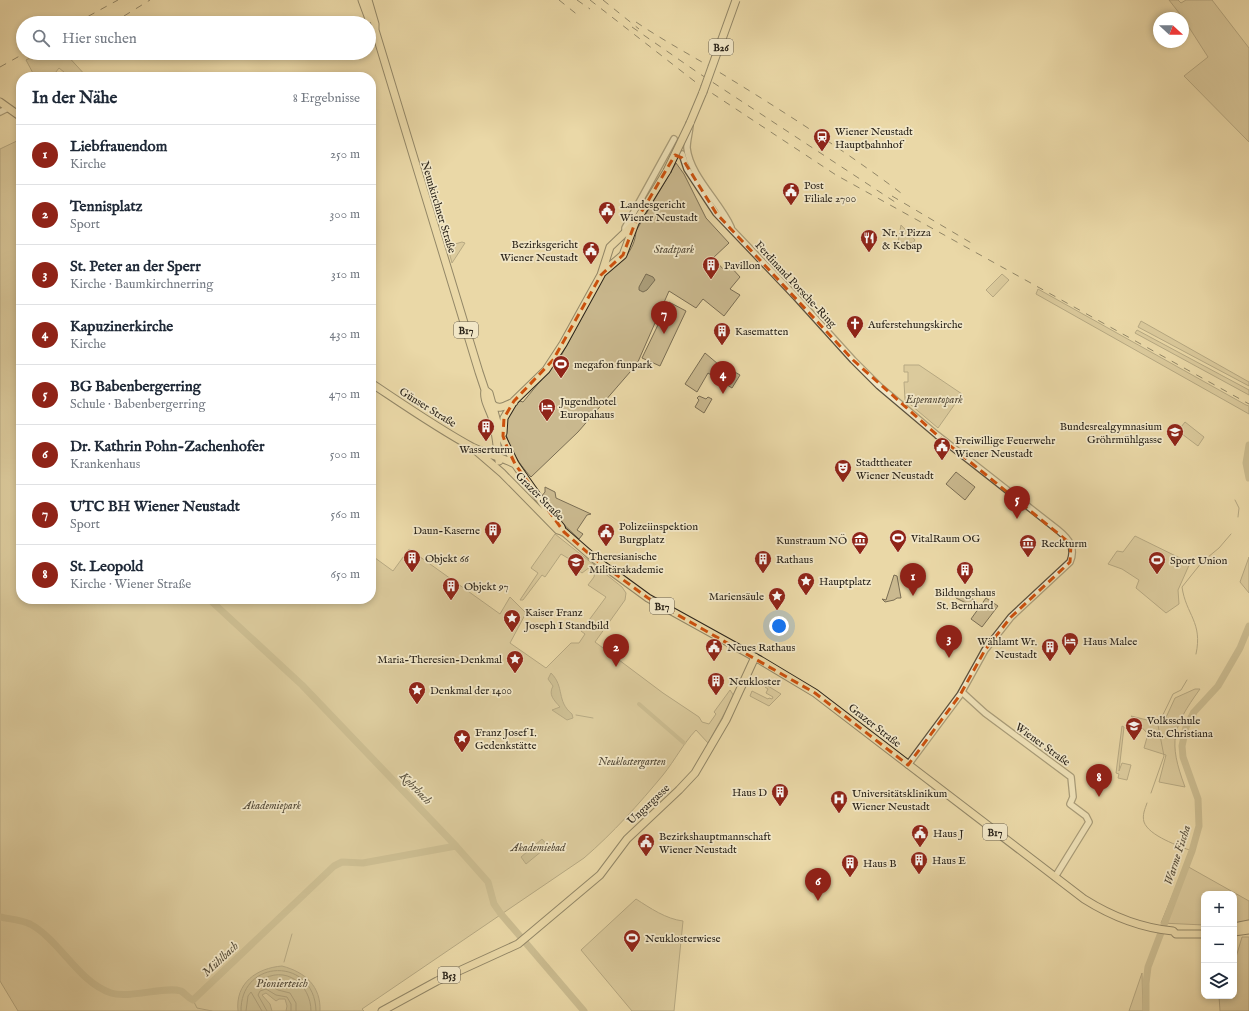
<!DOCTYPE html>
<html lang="de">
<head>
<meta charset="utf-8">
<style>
	:root { --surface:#fff; --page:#f2f2f3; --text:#1f2937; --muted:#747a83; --line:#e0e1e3; --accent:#8f2418 }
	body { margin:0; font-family:"IM FELL English",serif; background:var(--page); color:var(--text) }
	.controls { position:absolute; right:12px; bottom:12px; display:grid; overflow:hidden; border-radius:8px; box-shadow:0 2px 6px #0003 }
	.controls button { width:36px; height:36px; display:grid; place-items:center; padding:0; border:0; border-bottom:1px solid var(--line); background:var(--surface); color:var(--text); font:20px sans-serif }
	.compass { position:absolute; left:1153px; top:12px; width:36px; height:36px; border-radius:50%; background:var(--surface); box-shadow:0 2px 6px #0003; rotate:111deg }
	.you { position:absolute; left:779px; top:626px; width:14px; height:14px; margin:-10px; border:3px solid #fff; border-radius:50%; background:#1a73e8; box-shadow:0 0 0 6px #1a73e833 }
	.badge { display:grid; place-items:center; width:26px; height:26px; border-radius:50%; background:var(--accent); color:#fff; font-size:13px; font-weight:700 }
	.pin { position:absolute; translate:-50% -33px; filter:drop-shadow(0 1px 2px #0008) }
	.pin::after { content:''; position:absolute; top:21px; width:14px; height:12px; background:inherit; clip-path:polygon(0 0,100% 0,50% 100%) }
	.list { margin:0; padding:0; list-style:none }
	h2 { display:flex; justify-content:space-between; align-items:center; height:52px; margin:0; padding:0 16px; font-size:17px }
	h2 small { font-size:13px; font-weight:400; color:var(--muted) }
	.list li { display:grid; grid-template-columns:26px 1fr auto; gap:12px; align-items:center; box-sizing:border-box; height:60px; padding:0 16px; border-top:1px solid var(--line) }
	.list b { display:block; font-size:15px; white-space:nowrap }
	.list p { margin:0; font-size:13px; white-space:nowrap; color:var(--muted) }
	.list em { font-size:13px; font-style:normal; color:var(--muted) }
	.icon { flex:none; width:22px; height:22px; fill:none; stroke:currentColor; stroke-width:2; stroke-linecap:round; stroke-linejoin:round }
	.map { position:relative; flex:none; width:1249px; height:1011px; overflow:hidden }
	.search { position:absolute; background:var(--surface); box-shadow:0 2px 6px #0003; left:16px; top:16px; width:360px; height:44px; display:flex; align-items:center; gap:10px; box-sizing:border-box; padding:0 14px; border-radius:22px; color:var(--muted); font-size:15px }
	.panel { position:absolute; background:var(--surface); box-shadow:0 2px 6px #0003; left:16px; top:72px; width:360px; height:532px; border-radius:16px }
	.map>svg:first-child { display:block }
	.green { fill:#cab98f; stroke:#7a6e54 }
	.water { fill:#a99b77; stroke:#776b52 }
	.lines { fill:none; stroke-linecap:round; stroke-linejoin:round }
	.shore { stroke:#6a6048; stroke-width:1 }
	.stream { stroke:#776b52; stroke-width:1 }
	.canal { stroke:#a99b77; stroke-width:4 }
	.river { stroke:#a99b77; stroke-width:7 }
	.minor-casing { stroke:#5b513d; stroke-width:8 }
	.major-casing { stroke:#2b241a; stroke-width:9 }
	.minor { stroke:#f1e6c6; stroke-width:5.5 }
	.major { stroke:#ead8a7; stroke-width:7 }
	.rail { stroke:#2b241a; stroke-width:1; stroke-dasharray:7 7; stroke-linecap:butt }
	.major-bridge-casing { stroke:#2b241a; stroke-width:9; stroke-linecap:butt }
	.major-bridge { stroke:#ead8a7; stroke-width:7 }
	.marked { fill:none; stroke:#cc510e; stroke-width:3; stroke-dasharray:8 5; stroke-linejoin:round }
	.labels { text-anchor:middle; stroke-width:3.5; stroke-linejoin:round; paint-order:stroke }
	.shield { fill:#f1e6c6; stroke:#665e4e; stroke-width:1 }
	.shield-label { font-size:10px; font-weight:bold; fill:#2b241a }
	.poi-label { font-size:11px; fill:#2b241a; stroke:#f1e6c6; text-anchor:start }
	.street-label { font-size:11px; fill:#2b241a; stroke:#f1e6c6 }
	.park-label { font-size:11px; font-style:italic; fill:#534937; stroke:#f1e6c6 }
	.water-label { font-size:12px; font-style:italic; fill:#574e3b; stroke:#f1e6c6 }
</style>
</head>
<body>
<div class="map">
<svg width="1249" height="1011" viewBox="0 0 1249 1011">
	<rect width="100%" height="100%" fill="#ead8a7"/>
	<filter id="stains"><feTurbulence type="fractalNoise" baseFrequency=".005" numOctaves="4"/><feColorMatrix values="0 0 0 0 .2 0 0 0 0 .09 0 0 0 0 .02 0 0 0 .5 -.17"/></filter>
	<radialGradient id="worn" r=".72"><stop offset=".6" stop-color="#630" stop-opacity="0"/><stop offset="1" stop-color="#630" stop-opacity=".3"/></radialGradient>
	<path class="green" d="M1169 0H1178L1181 3 1186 0H1212L1249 48V142L1184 76 1208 57 1183 18Z
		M39 53H65L87 77H70L59 68 52 77H35L26 60Z
		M21 139V599H371V555L393 571 409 549 500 614 510 597 526 613 510 643 546 668 571 643H579L585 634 581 631 606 597 588 585 594 577 595 571 590 567 582 573 569 563 571 560 561 554 545 577 542 575 523 600H520L538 573 531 568 555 534 622 587 626 593 625 600 595 642 663 693 699 717 702 722 709 724 716 714 714 712 730 690 734 696 708 743 696 730C683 744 675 760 663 775 639 804 613 833 584 858L362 1009 364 1011H18L0 981V149Z
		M676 163 684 174 706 218 729 243 713 258 724 270 730 266 740 277 730 289 740 295 724 316 703 299 696 308 669 291 637 364 578 432 531 477C519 464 502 440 506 421 507 414 515 406 520 401L523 402 561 356 606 273C621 264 635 250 636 231Z
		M901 225 915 240 913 243 898 242Z
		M462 242 465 243 452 263 447 244H450L451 249 455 248V244Z
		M1002 274 1009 280 993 297 986 290Z
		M1038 289 1246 405 1249 406V414L1036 294Z
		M669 302 686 311 660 366 642 358Z
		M1141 321 1249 382V386L1138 327Z
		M1137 330 1249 390V395L1135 333Z
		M705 353 718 364 716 367 731 374 733 371 740 375 732 388 708 373 697 392 685 384Z
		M904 365H919L962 394 938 428 905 400 904 382H908V372H904Z
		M699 396 706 399 708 397 712 399 704 413 695 407 699 400 697 398Z
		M1185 422 1204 437 1198 446 1178 431Z
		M956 472 975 487 965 500 946 484Z
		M545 487 555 492 556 498 591 514 587 515 577 530 583 534 579 539 560 521 541 497 545 492Z
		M1135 536 1190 563 1178 590 1179 604 1166 613 1136 588 1139 580 1122 569 1108 564 1117 551 1123 552Z
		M1249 557V593L1240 582Z
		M894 575 897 576 901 598H897L894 600 885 602 882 599 886 600Z
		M960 591 977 602 974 607 956 598V595Z
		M986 598 998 606 982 627 971 619Z
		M768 682V686L781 694 769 706 750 696 752 691 768 699 769 698 772 699 773 697 766 693 768 689 765 687Z
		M1195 689H1200C1172 728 1168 741 1185 787L1159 782 1166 755 1144 748 1148 734 1131 716 1163 724 1175 698Z
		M1122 726 1124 727 1119 771 1122 763 1131 765 1127 780 1118 778 1119 774 1116 773Z
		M1185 865 1249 901V921L1234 923V894H1204V925L1161 923Z
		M636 899C650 908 666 919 683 921L674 1011H632L581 950Z
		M1242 937H1249V1011H1220L1219 996H1234V964Z
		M1142 973 1143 1011H1129Z"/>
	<path class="water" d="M646 274 653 277 655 280 647 290 643 292 639 290V287Z
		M551 673C565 687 556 701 572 714L573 718 567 720 552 710 560 707C554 700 548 695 553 686L548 679Z
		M542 839 548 846 526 864 521 857Z
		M282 966C305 972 321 986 320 1011H286L287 1006 285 999H279L276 1001 266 993 262 995 270 1004 272 1011H238C235 983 257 968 282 966Z"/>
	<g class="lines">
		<path class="shore" d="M241 1011C240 958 315 956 316 1011
			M246 1011 248 996 251 992 262 1011
			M267 1011 258 995 260 991 266 989 276 995 287 997 291 1004V1011
			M296 1011V1003L290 993 278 990 268 984H261L260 981C285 964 311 984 311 1011"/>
		<path class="stream" d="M1235 500 1239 508 1238 517
			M1196 654C1203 622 1186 615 1182 587L1202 562 1219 548 1231 534
			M576 715 593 718
			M1151 793 1164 756 1158 725 1173 694 1181 690 1187 680
			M1147 803C1145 809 1142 815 1144 822 1149 836 1179 846 1192 851
			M284 962 292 934
			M193 1000 197 1008 212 1011"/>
		<path class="canal" d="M639 704 684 743"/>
		<path class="river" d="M1249 445 1246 463 1249 478
			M209 599 302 685 456 846 488 882 494 904 501 914 584 1011
			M0 917C9 919 22 920 30 924 60 940 78 982 111 993 129 999 165 986 181 991 185 993 188 998 193 1000L334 866 342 862 363 863 456 846
			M1146 1011V983L1148 967 1192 851 1199 826 1198 799 1183 757 1182 746 1186 727 1194 712 1218 686 1240 648 1249 626"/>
		<defs>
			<path id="minor" d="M0 112 8 108
				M690 123C690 132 687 139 687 148 690 176 720 202 731 227
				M682 154 687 169 716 213 796 297 853 360 879 386 937 435 1058 530C1069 539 1076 548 1070 562L1011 617 985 650 960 695 908 765
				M625 233V228L674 139
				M962 692 985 713 1071 777 1073 797 1070 804 1086 816 1089 822 1055 877"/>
			<path id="major" d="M362 0 369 19
				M368 0 375 24V30L479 372 485 390 489 393 500 433 515 464 548 511 561 527 563 532
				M0 102 21 117
				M690 123 703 92
				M602 273 623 255 635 223 667 171
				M371 383C404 405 437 428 472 447 486 454 501 457 515 464
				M485 390C483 399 489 408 492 417 496 432 497 446 499 461
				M492 404C499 411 506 405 514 402
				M503 433 504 418 514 401 546 370 563 344 601 275 610 247 635 223
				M473 448 502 473 558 530 564 532 596 560 648 598 760 660 815 693 1084 899C1111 916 1141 928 1173 931L1176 934H1204
				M1234 927 1249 924
				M1234 932 1249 930
				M382 1011 437 981 518 944 600 875 627 839 679 790 695 773 726 720 755 657"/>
		</defs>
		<use href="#minor" class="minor-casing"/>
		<use href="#major" class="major-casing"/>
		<use href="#minor" class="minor"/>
		<use href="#major" class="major"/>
		<path class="rail" d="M559 0 579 16
			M577 0 590 9
			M590 0 698 84 836 175 1249 404
			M603 0 639 29
			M124 16 150 0
			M636 22C667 43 700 60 732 80 789 115 848 153 901 193
			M76 23 118 0
			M632 27 697 72 895 202
			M0 67 25 53
			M892 196 973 244"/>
		<defs>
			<path id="major-bridge" d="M703 92 736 0
				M667 171 690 123"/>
		</defs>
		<use href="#major-bridge" class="major-bridge-casing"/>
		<use href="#major-bridge" class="major-bridge"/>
	</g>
	<path d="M0 0H1249V1011H0ZM675 155 682 158 716 213 853 360 937 435 1071 544 1070 562 1011 617 985 650 960 695 908 765 815 693 648 598 596 560 564 532 515 464 507 447 503 436 504 418 514 401 553 360 601 275 623 255 635 223Z" fill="#ead8a7" fill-opacity=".55" fill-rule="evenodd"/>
	<path class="marked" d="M675 155 682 158 716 213 853 360 937 435 1071 544 1070 562 1011 617 985 650 960 695 908 765 815 693 648 598 596 560 564 532 515 464 507 447 503 436 504 418 514 401 553 360 601 275 623 255 635 223Z"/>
	<defs>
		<symbol id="station-pin" viewBox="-11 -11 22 30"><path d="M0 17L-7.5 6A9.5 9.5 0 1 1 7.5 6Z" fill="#8f2418" stroke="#f1e6c6"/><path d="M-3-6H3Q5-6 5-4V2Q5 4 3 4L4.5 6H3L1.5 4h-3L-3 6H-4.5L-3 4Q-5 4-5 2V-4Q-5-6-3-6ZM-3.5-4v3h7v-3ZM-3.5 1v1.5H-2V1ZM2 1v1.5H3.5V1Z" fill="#fff"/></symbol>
		<symbol id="civic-pin" viewBox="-11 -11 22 30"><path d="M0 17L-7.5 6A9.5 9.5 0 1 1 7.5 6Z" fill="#8f2418" stroke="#f1e6c6"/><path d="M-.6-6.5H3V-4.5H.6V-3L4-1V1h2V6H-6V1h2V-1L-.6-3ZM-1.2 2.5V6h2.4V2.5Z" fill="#fff"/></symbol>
		<symbol id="restaurant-pin" viewBox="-11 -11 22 30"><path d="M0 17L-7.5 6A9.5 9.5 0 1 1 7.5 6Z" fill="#8f2418" stroke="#f1e6c6"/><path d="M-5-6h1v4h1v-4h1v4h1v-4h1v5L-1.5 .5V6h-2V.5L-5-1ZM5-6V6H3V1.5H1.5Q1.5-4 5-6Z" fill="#fff"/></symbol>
		<symbol id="building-pin" viewBox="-11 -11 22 30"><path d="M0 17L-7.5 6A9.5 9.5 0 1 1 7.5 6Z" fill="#8f2418" stroke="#f1e6c6"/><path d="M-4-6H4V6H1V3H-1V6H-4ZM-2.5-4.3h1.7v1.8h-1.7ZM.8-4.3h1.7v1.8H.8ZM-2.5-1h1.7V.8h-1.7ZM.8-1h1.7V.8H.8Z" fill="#fff"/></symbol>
		<symbol id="church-pin" viewBox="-11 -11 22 30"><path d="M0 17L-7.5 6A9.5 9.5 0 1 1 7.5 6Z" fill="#8f2418" stroke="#f1e6c6"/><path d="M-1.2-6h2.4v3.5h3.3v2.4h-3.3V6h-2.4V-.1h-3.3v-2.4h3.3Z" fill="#fff"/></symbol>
		<symbol id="stadium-pin" viewBox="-11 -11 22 30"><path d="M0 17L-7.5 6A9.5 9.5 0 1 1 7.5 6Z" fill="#8f2418" stroke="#f1e6c6"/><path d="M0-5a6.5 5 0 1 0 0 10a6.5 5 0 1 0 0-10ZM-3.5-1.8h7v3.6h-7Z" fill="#fff"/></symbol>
		<symbol id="hotel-pin" viewBox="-11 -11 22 30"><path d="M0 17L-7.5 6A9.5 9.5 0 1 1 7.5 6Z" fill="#8f2418" stroke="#f1e6c6"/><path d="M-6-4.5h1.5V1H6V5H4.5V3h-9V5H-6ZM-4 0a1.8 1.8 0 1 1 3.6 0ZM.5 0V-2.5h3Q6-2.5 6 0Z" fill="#fff"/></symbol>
		<symbol id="school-pin" viewBox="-11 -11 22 30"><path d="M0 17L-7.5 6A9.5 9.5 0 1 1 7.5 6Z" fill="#8f2418" stroke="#f1e6c6"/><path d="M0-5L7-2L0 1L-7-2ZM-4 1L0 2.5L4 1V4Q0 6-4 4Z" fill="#fff"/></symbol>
		<symbol id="theatre-pin" viewBox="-11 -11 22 30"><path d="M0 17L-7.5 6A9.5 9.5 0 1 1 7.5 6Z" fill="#8f2418" stroke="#f1e6c6"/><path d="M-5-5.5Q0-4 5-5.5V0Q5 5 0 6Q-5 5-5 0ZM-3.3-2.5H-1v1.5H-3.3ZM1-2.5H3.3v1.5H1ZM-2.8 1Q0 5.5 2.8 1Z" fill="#fff"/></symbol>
		<symbol id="museum-pin" viewBox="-11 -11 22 30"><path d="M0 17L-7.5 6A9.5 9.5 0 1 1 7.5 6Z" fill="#8f2418" stroke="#f1e6c6"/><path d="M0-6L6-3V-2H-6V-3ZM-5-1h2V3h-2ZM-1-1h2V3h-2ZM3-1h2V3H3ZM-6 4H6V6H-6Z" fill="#fff"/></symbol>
		<symbol id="university-pin" viewBox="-11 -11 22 30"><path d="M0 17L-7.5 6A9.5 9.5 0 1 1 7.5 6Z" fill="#8f2418" stroke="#f1e6c6"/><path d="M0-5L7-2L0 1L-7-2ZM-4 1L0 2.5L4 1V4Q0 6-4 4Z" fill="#fff"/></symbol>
		<symbol id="sight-pin" viewBox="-11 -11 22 30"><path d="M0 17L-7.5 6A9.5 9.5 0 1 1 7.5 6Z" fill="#8f2418" stroke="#f1e6c6"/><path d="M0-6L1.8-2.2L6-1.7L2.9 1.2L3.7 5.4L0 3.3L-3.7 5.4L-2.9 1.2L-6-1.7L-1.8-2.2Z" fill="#fff"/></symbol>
		<symbol id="hospital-pin" viewBox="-11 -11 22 30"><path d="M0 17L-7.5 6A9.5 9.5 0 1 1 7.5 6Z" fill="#8f2418" stroke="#f1e6c6"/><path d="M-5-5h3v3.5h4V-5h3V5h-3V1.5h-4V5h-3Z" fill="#fff"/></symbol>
	</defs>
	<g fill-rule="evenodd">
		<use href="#station-pin" x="812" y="127" width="20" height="27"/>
		<use href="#civic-pin" x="781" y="181" width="20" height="27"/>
		<use href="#civic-pin" x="597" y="200" width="20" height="27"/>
		<use href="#restaurant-pin" x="859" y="228" width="20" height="27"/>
		<use href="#civic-pin" x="581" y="240" width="20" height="27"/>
		<use href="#building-pin" x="701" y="255" width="20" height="27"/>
		<use href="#church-pin" x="845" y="314" width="20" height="27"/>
		<use href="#building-pin" x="712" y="321" width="20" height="27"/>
		<use href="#stadium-pin" x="551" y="354" width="20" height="27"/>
		<use href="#hotel-pin" x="537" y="397" width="20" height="27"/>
		<use href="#building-pin" x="476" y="417" width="20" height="27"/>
		<use href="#school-pin" x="1165" y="422" width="20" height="27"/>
		<use href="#civic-pin" x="932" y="436" width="20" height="27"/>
		<use href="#theatre-pin" x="833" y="458" width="20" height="27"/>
		<use href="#building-pin" x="483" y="520" width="20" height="27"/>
		<use href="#civic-pin" x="596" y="522" width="20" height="27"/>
		<use href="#stadium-pin" x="888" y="528" width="20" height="27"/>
		<use href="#museum-pin" x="850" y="530" width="20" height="27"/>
		<use href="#museum-pin" x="1018" y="533" width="20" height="27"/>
		<use href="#building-pin" x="402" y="548" width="20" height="27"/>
		<use href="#building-pin" x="753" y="549" width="20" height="27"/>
		<use href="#stadium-pin" x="1147" y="550" width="20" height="27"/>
		<use href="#university-pin" x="566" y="552" width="20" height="27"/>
		<use href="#building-pin" x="955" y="560" width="20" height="27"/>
		<use href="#sight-pin" x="796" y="571" width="20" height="27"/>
		<use href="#building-pin" x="441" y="576" width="20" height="27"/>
		<use href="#sight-pin" x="767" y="586" width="20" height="27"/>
		<use href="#sight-pin" x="502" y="608" width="20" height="27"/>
		<use href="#hotel-pin" x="1060" y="631" width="20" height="27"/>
		<use href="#civic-pin" x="704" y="637" width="20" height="27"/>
		<use href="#building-pin" x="1040" y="637" width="20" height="27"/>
		<use href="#sight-pin" x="505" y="649" width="20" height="27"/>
		<use href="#building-pin" x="706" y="671" width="20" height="27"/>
		<use href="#sight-pin" x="407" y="680" width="20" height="27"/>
		<use href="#school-pin" x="1124" y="716" width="20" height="27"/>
		<use href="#sight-pin" x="452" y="728" width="20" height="27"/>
		<use href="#building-pin" x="770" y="782" width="20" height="27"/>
		<use href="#hospital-pin" x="829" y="789" width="20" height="27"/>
		<use href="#civic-pin" x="910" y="823" width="20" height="27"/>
		<use href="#civic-pin" x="636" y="832" width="20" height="27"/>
		<use href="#building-pin" x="909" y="850" width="20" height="27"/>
		<use href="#building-pin" x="840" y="853" width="20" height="27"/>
		<use href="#stadium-pin" x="622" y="928" width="20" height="27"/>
	</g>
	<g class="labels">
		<g class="shield">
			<rect x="709" y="39" width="24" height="16" rx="3"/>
			<rect x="454" y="322" width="24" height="16" rx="3"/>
			<rect x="650" y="598" width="24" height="16" rx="3"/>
			<rect x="983" y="824" width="24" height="16" rx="3"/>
			<rect x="438" y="967" width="22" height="16" rx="3"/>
		</g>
		<g class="shield-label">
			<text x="721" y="51">B26</text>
			<text x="466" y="334">B17</text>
			<text x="662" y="610">B17</text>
			<text x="995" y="836">B17</text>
			<text x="449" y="979">B53</text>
		</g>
		<g class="poi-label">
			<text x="835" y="135">Wiener Neustadt<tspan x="835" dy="13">Hauptbahnhof</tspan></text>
			<text x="804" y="189">Post<tspan x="804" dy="13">Filiale 2700</tspan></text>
			<text x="620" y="208">Landesgericht<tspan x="620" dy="13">Wiener Neustadt</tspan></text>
			<text x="882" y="236">Nr. 1 Pizza<tspan x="882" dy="13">&amp; Kebap</tspan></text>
			<text x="578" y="248" text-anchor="end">Bezirksgericht<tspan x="578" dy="13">Wiener Neustadt</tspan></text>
			<text x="724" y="269">Pavillon</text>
			<text x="868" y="328">Auferstehungskirche</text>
			<text x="735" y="335">Kasematten</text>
			<text x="574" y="368">megafon funpark</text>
			<text x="560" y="405">Jugendhotel<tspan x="560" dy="13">Europahaus</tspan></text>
			<text x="1162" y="430" text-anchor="end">Bundesrealgymnasium<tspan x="1162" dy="13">Gröhrmühlgasse</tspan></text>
			<text x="955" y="444">Freiwillige Feuerwehr<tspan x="955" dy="13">Wiener Neustadt</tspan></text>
			<text x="486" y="453" text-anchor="middle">Wasserturm</text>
			<text x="856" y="466">Stadttheater<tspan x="856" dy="13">Wiener Neustadt</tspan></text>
			<text x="619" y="530">Polizeiinspektion<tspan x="619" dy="13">Burgplatz</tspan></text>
			<text x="480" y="534" text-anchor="end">Daun-Kaserne</text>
			<text x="911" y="542">VitalRaum OG</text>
			<text x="847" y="544" text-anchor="end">Kunstraum NÖ</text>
			<text x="1041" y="547">Reckturm</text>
			<text x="589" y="560">Theresianische<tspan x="589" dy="13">Militärakademie</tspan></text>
			<text x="425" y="562">Objekt 66</text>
			<text x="776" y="563">Rathaus</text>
			<text x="1170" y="564">Sport Union</text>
			<text x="819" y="585">Hauptplatz</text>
			<text x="464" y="590">Objekt 97</text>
			<text x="965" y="596" text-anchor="middle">Bildungshaus<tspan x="965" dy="13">St. Bernhard</tspan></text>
			<text x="764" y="600" text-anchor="end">Mariensäule</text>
			<text x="525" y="616">Kaiser Franz<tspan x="525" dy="13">Joseph I Standbild</tspan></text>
			<text x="1037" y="645" text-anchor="end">Wählamt Wr.<tspan x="1037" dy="13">Neustadt</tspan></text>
			<text x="1083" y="645">Haus Malee</text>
			<text x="727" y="651">Neues Rathaus</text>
			<text x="502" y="663" text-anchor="end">Maria-Theresien-Denkmal</text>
			<text x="729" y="685">Neukloster</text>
			<text x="430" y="694">Denkmal der 1400</text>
			<text x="1147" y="724">Volksschule<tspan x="1147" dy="13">Sta. Christiana</tspan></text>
			<text x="475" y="736">Franz Josef I.<tspan x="475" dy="13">Gedenkstätte</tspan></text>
			<text x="767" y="796" text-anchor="end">Haus D</text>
			<text x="852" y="797">Universitätsklinikum<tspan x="852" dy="13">Wiener Neustadt</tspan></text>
			<text x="933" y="837">Haus J</text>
			<text x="659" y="840">Bezirkshauptmannschaft<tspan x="659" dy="13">Wiener Neustadt</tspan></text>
			<text x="932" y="864">Haus E</text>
			<text x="863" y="867">Haus B</text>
			<text x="645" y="942">Neuklosterwiese</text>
		</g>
		<g class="street-label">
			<text transform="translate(439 207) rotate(73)" y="4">Neunkirchner Straße</text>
			<text transform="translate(796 284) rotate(47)" y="4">Ferdinand Porsche-Ring</text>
			<text transform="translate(428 407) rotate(32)" y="4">Günser Straße</text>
			<text transform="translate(540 496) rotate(45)" y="4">Grazer Straße</text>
			<text transform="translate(875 725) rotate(38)" y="4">Grazer Straße</text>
			<text transform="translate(1043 744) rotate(36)" y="4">Wiener Straße</text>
			<text transform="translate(648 804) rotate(-43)" y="4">Ungargasse</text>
		</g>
		<g class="park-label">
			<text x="674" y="253">Stadtpark</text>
			<text x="934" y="403">Esperantopark</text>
			<text x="632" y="765">Neuklostergarten</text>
			<text x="272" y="809">Akademiepark</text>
			<text x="538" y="851">Akademiebad</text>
		</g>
		<g class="water-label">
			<text transform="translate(416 788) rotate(46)" y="4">Kehrbach</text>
			<text transform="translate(1177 855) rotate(-72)" y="4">Warme Fischa</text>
			<text transform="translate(220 959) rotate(-43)" y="4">Mühlbach</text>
			<text x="282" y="987">Pionierteich</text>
		</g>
	</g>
	<rect width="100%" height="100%" filter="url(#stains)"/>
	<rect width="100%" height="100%" fill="url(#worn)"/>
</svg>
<div class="controls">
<button>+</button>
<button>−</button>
<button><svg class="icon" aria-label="layers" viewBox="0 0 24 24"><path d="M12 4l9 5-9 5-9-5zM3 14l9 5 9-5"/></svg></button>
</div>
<svg class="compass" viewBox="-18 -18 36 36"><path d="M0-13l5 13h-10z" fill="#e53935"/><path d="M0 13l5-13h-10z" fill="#747a83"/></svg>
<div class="you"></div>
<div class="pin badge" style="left:913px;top:596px">1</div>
<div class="pin badge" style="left:616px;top:667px">2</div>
<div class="pin badge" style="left:949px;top:658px">3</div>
<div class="pin badge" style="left:723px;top:394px">4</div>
<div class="pin badge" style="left:1017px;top:519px">5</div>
<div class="pin badge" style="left:818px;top:901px">6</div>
<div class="pin badge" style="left:664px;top:334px">7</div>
<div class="pin badge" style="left:1099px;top:797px">8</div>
<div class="search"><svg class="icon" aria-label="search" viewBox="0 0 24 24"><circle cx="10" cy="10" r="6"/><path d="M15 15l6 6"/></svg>Hier suchen</div>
<section class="panel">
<h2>In der Nähe<small>8 Ergebnisse</small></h2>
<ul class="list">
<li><span class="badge">1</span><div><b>Liebfrauendom</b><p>Kirche</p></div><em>250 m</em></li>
<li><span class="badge">2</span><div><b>Tennisplatz</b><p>Sport</p></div><em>300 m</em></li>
<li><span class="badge">3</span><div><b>St. Peter an der Sperr</b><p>Kirche · Baumkirchnerring</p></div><em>310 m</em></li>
<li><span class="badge">4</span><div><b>Kapuzinerkirche</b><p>Kirche</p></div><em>430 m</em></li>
<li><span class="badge">5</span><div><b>BG Babenbergerring</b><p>Schule · Babenbergerring</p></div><em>470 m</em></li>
<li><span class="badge">6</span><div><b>Dr. Kathrin Pohn-Zachenhofer</b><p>Krankenhaus</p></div><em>500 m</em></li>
<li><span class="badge">7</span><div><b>UTC BH Wiener Neustadt</b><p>Sport</p></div><em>560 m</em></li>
<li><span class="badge">8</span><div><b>St. Leopold</b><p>Kirche · Wiener Straße</p></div><em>650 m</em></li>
</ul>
</section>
</div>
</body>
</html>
